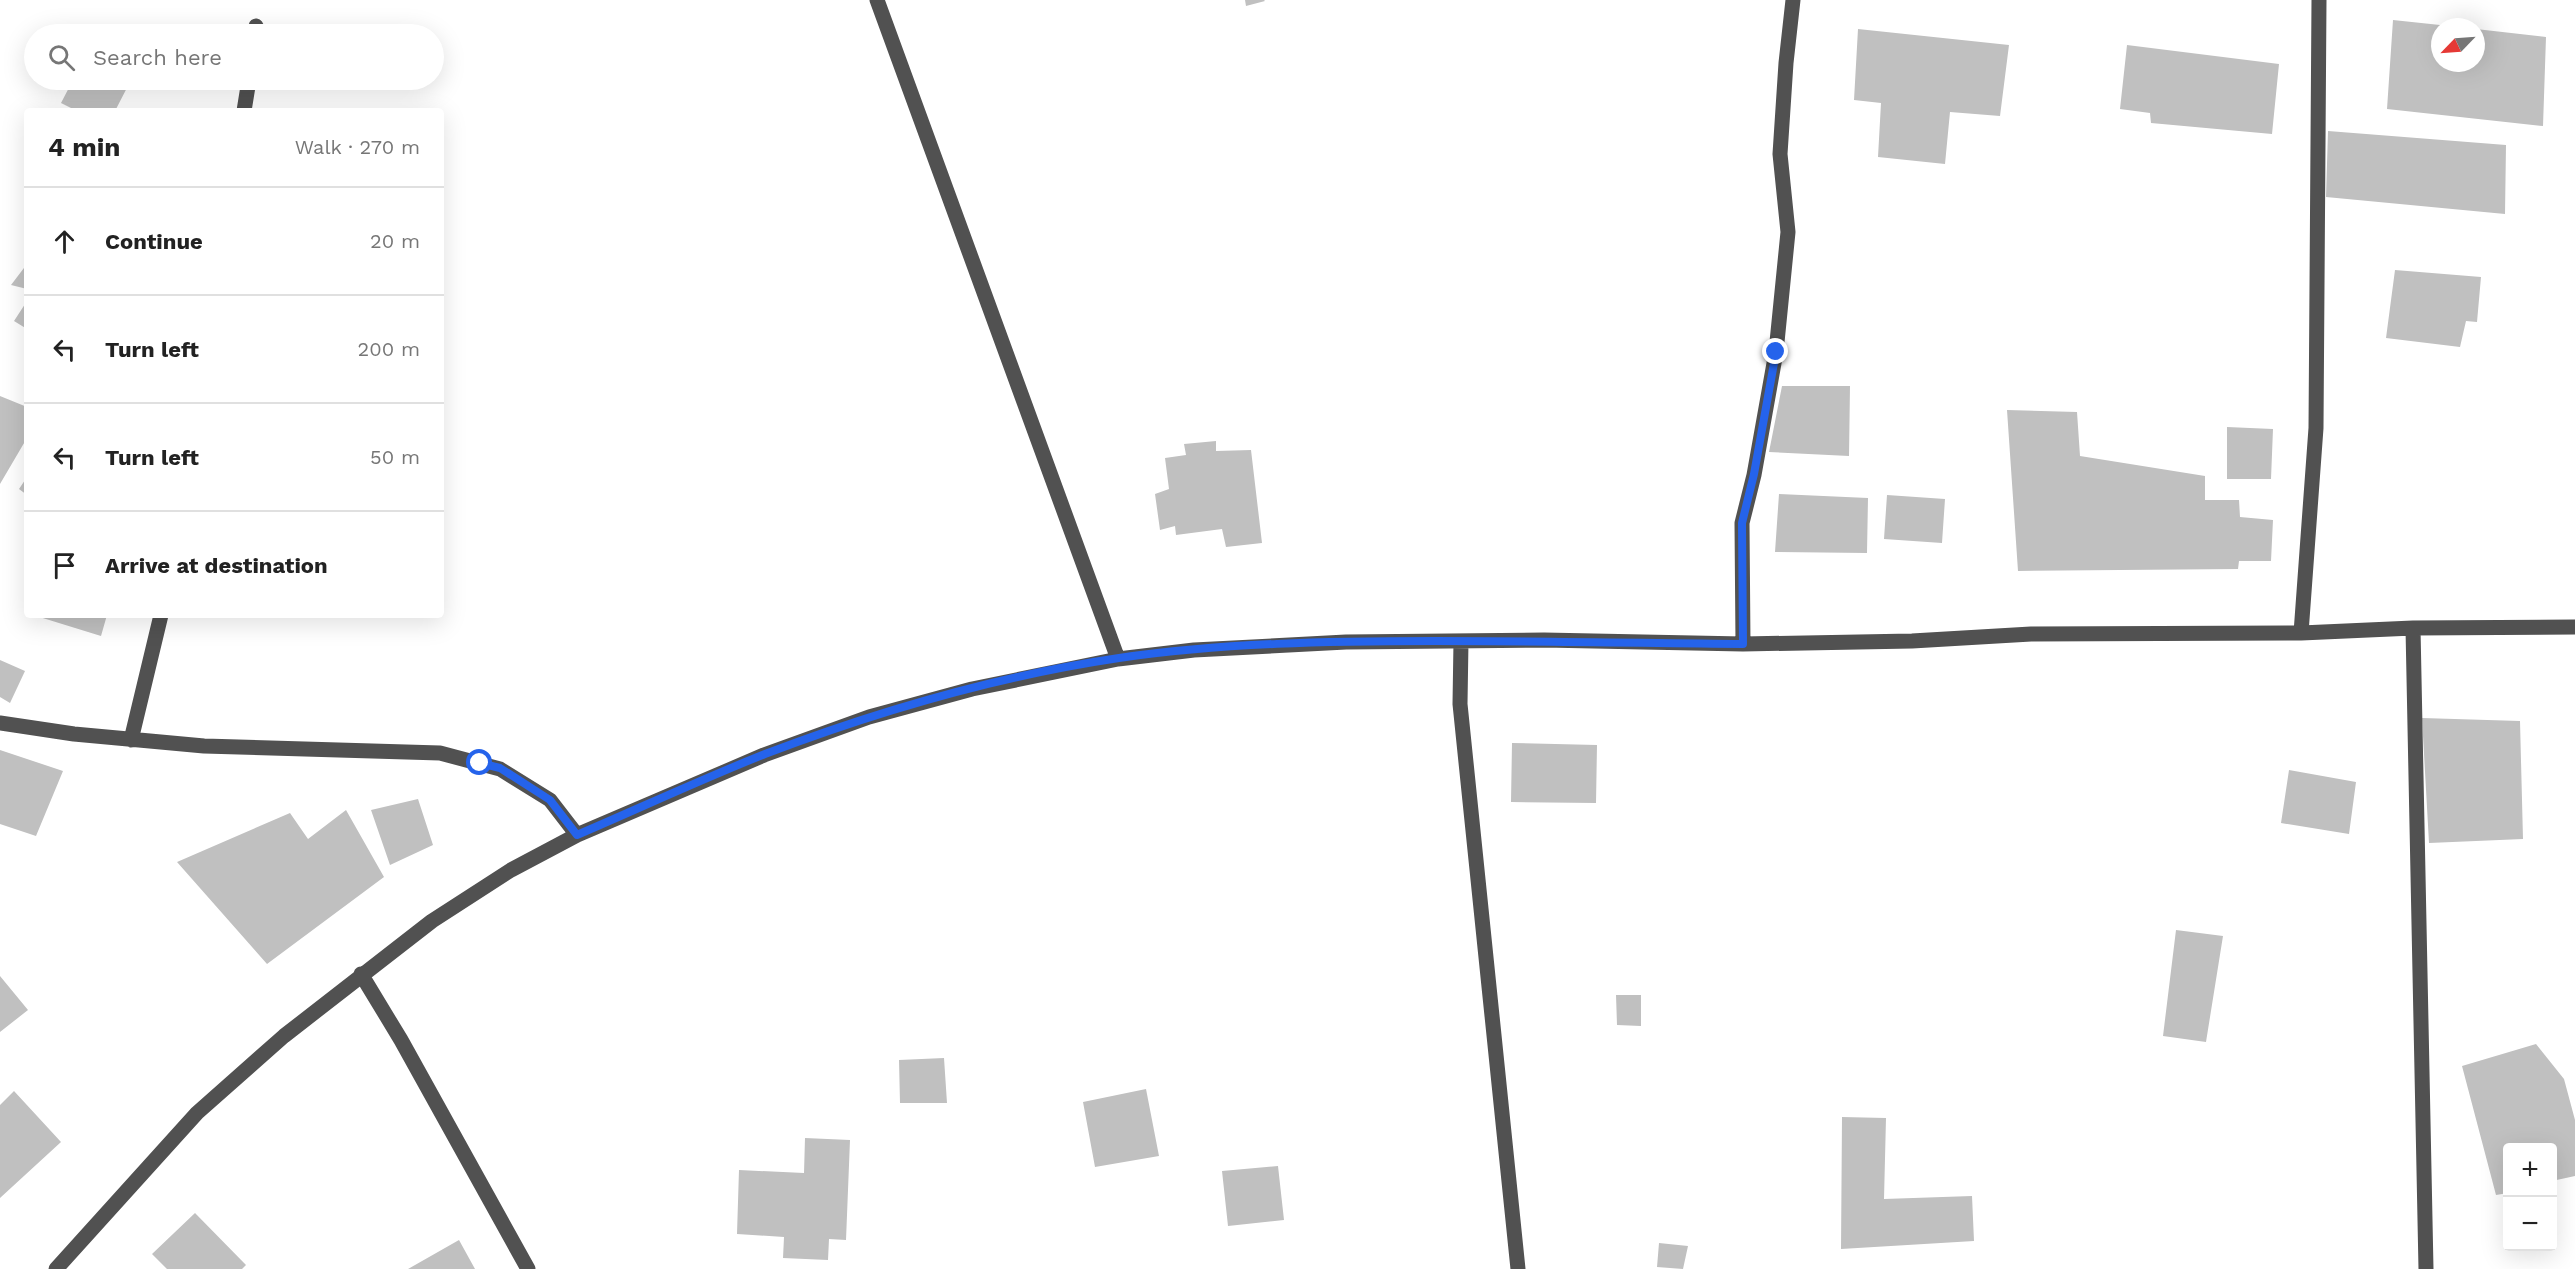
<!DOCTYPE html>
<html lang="en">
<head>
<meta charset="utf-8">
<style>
	:root { --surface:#fff; --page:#f6f6f6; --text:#222; --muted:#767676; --line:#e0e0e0 }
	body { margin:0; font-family:"Work Sans",sans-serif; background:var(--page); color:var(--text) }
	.controls { position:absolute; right:18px; bottom:18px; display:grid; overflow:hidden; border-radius:6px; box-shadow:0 6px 24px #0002 }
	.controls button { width:54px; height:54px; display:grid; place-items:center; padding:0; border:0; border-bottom:2px solid var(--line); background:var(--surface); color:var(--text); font:30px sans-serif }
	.compass { position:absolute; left:2431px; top:18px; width:54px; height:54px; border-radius:50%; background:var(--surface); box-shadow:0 6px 24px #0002; rotate:245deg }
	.stop { position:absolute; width:18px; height:18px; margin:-14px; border:4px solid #2563eb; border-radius:50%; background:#fff }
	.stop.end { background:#2563eb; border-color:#fff; box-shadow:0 2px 6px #0008 }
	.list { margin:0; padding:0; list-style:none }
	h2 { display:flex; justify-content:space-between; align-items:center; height:78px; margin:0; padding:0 24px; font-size:26px }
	h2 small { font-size:20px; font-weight:400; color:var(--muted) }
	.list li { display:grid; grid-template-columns:39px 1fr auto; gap:18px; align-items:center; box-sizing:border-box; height:108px; padding:0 24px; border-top:2px solid var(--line) }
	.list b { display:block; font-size:22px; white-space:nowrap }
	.list em { font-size:20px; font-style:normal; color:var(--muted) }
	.icon { flex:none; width:33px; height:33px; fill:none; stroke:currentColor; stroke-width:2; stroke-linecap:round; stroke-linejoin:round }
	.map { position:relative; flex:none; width:2575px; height:1269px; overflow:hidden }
	.search { position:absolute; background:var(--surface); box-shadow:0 6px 24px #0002; left:24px; top:24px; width:420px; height:66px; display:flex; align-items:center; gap:15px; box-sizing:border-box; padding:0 21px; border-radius:33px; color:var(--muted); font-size:22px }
	.panel { position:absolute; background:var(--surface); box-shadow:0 6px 24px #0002; left:24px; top:108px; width:420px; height:510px; border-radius:6px }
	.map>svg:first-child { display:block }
	.building { fill:#c0c0c0 }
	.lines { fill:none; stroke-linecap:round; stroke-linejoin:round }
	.minor { stroke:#515151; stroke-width:15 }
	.route { stroke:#2563eb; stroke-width:8 }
</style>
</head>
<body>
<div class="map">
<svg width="2575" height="1269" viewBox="0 0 2575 1269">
	<rect width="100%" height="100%" fill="#fff"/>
	<path class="building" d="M1245 0H1264L1265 1 1246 6Z
		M2393 20 2440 25V63H2476V29L2546 37 2543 126 2387 109Z
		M1858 29 2009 45 2000 116 1950 112 1945 164 1878 157 1881 103 1854 100Z
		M2127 45 2279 64 2272 134 2151 123 2150 113 2120 109Z
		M73 80H131L115 111H77L61 103Z
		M2328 131 2506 145 2505 214 2326 197Z
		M27 264V289L11 285Z
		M2395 270 2481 277 2477 322 2466 321 2460 347 2386 338Z
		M27 301V329L14 321Z
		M1782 386H1850L1849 456 1769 452Z
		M0 396 27 407V438L0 484Z
		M2007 410 2077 412 2080 456 2205 476V500H2239L2240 517 2273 520 2271 561H2239L2238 569 2018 571Z
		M2227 427 2273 429 2271 479H2227Z
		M1216 441V451L1251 450 1262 543 1226 547 1222 529 1176 535 1175 526 1160 530 1155 494 1169 489 1165 458 1186 455 1184 444Z
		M27 477V495L19 489Z
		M1779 494 1868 498 1867 553 1775 552Z
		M1887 495 1945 499 1942 543 1884 539Z
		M33 615H107L101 636Z
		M0 660 25 671 10 703 0 697Z
		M2422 718 2520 721 2523 839 2429 843Z
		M1512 743 1597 745 1596 803 1511 802Z
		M0 750 63 771 36 836 0 824Z
		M2289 770 2356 782 2349 834 2281 823Z
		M418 799 433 845 390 865 371 810Z
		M346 810 384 877 267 964 177 862 290 813 308 839Z
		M2176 930 2223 936 2206 1042 2163 1036Z
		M0 976 28 1010 0 1032Z
		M1616 995H1641V1026L1617 1025Z
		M2536 1044 2564 1079 2575 1120V1176L2552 1181V1148H2508V1193L2496 1195 2462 1066Z
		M944 1058 947 1103H900L899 1060Z
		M1146 1089 1159 1156 1095 1167 1083 1102Z
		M14 1091 61 1142 0 1198V1105Z
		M1842 1117 1886 1118 1884 1199 1972 1196 1974 1241 1841 1249Z
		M805 1138 850 1140 846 1240 829 1239 828 1260 783 1258 784 1237 737 1234 739 1170 804 1173Z
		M1278 1166 1284 1220 1228 1226 1222 1171Z
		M195 1213 246 1265 242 1269H167L152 1254Z
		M459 1240 475 1269H408Z
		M1659 1243 1688 1246 1683 1269 1657 1267Z"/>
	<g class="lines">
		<path class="minor" d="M877 0 1118 659
			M255 34 256 26
			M244 111 249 80
			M2413 628 2426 1269
			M2301 633 2316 428 2319 0
			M1461 641 1460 704 1518 1269
			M1743 644 1742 523 1754 475 1776 352 1788 232 1780 154 1786 63 1793 0
			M0 723 74 734 204 746 440 753 500 769 550 800 577 835
			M131 740 161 615
			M361 974 401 1040 528 1269
			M56 1269 197 1113 284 1036 432 921 511 870 577 835 764 755 869 717 972 689 1118 659 1194 650 1346 642 1544 640 1743 644 1912 641 2031 634 2301 633 2413 628 2575 627"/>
	</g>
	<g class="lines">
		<path class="route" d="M480 763 500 768 550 800 577 835C640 808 702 779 765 754 878 711 998 676 1119 658 1223 643 1331 641 1436 641 1539 641 1641 643 1743 644L1742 523 1754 474 1776 352"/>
	</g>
</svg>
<div class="controls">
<button>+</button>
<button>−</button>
</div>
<svg class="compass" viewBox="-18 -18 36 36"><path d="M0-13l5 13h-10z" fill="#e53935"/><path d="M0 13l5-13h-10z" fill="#767676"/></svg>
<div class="stop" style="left:480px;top:763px"></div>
<div class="stop end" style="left:1776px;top:352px"></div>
<div class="search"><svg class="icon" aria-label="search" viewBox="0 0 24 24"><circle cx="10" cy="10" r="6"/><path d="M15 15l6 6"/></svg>Search here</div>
<section class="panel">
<h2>4 min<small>Walk · 270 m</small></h2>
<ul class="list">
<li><svg class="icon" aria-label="ahead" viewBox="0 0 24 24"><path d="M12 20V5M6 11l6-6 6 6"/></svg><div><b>Continue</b></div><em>20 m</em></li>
<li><svg class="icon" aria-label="left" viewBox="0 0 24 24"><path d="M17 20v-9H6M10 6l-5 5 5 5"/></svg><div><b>Turn left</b></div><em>200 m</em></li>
<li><svg class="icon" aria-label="left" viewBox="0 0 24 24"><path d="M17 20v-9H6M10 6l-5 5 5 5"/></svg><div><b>Turn left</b></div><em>50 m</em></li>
<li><svg class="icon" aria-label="arrive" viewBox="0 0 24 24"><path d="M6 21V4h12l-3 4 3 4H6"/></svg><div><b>Arrive at destination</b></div></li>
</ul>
</section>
</div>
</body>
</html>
